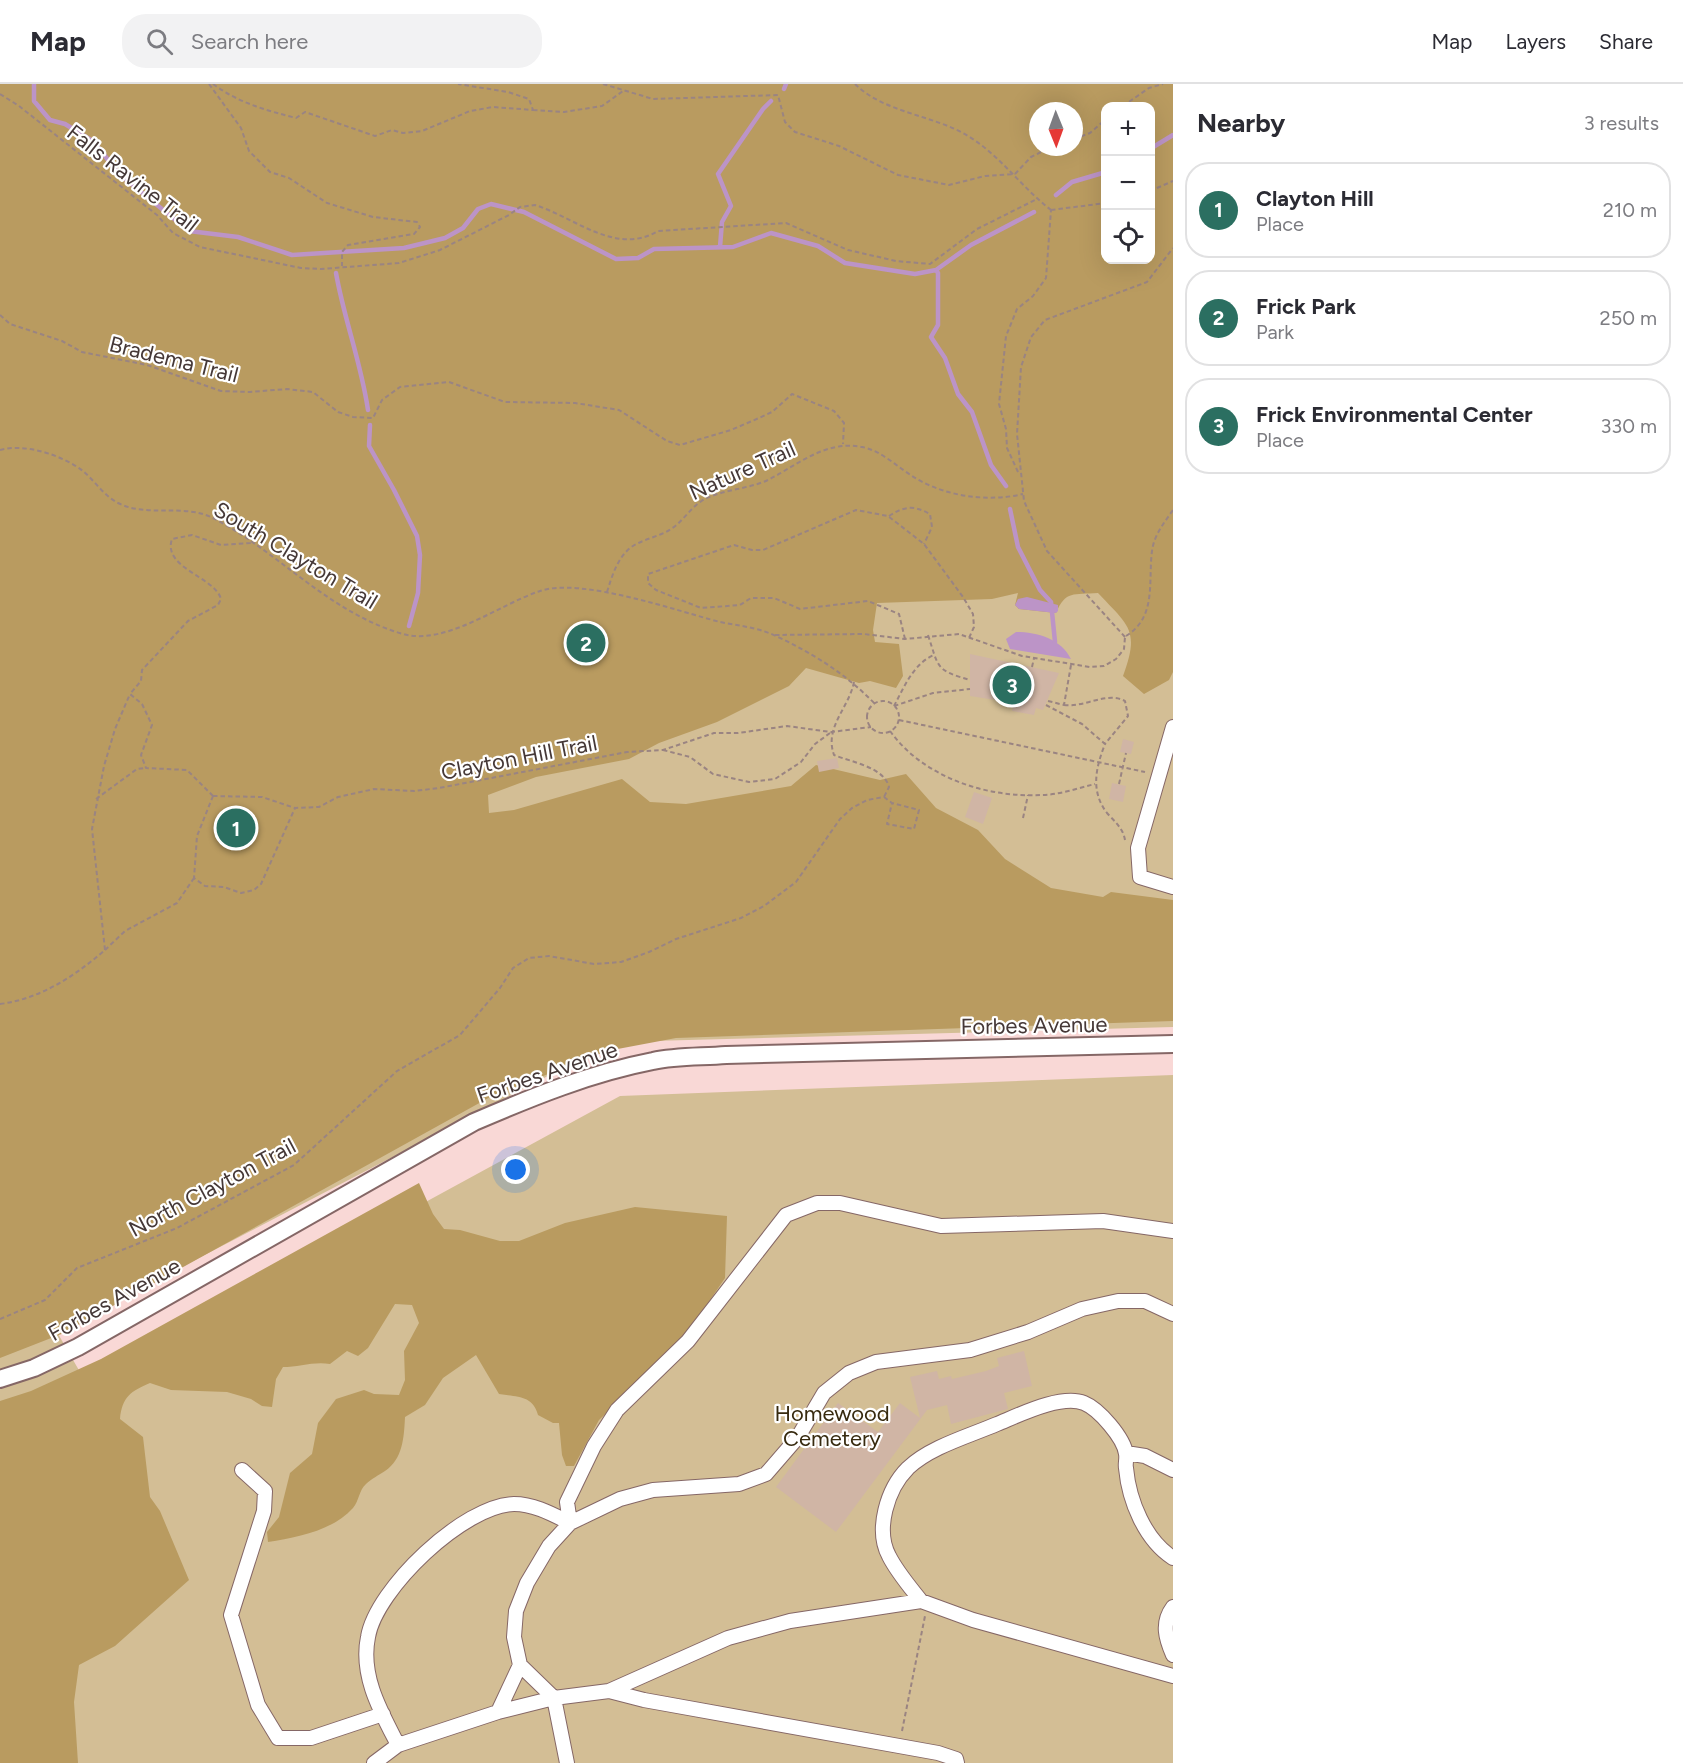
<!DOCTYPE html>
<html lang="en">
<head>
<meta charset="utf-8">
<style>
	:root { --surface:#fff; --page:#f2f2f3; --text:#2b2b33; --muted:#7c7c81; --line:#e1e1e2; --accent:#2b6f61 }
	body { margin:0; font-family:Figtree,sans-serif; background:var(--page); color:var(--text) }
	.controls { position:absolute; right:18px; top:18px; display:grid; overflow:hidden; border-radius:12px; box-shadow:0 6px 24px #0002 }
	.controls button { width:54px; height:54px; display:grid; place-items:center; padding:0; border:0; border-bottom:2px solid var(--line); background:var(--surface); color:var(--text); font:30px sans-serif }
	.compass { position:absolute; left:1029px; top:18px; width:54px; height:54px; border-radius:50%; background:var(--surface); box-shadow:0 6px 24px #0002; rotate:179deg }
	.you { position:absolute; left:516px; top:1086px; width:21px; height:21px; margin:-15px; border:4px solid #fff; border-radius:50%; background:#1a73e8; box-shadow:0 0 0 9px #1a73e833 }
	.badge { display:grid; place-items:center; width:39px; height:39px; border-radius:50%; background:var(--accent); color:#fff; font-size:20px; font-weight:700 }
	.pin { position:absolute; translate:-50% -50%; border:3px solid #fff; box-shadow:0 2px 6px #0006 }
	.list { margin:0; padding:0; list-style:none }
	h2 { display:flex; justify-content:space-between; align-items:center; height:78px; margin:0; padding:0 24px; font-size:26px }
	h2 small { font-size:20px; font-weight:400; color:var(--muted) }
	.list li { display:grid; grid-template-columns:39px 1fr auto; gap:18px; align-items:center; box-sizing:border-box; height:96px; margin:0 12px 12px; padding:0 12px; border:2px solid var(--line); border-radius:24px }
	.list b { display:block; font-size:22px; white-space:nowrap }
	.list p { margin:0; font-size:20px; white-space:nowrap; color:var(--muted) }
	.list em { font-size:20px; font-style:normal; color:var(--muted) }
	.icon { flex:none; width:33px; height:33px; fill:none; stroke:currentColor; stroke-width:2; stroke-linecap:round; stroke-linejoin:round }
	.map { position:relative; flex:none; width:1173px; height:1679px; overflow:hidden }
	header { display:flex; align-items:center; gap:36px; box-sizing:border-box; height:84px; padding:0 30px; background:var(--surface); border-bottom:2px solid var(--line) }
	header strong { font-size:28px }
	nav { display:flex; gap:33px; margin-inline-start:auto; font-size:21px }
	.search { width:420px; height:54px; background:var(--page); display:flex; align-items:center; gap:15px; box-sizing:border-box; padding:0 21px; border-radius:24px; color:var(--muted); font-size:22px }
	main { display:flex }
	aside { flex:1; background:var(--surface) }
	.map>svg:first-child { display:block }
	.green { fill:#d3be95; fill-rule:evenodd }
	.forest { fill:#b99b60; fill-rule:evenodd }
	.water { fill:#bc94c7 }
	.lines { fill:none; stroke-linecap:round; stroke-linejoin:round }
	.stream { stroke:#bc94c7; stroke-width:4.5 }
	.building { fill:#d0b5a5 }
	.minor-casing { stroke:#856766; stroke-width:16 }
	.major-casing { stroke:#856766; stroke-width:20 }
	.path { stroke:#9a8482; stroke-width:2; stroke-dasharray:4.5 3; stroke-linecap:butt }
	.minor { stroke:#fff; stroke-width:14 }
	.major { stroke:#fff; stroke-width:16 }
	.labels { text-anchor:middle; stroke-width:4.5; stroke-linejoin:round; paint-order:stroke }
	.street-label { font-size:22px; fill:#453837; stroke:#fff }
	.park-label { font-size:22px; fill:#372a0f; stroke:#fff }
</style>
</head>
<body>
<header>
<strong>Map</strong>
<div class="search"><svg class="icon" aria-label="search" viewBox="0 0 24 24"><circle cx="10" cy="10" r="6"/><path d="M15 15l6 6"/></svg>Search here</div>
<nav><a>Map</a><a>Layers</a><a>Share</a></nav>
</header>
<main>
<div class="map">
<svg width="1173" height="1679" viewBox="0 0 1173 1679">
	<rect width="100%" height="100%" fill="#f9d8d6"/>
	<path class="green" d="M0 0H1173V943L613 958 57 1248 88 1302 620 1012 1173 991V1679H0ZM1106 22H1150V176H1106ZM1038 27H1074V63H1038Z"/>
	<path class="forest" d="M0 0H1173V588L1169 596 1144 610 1123 592C1140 546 1129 542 1098 509 1073 511 1066 506 1056 529L1019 525 1015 521 1018 509 992 515 877 519 873 546 875 558 899 560 903 592 896 604 870 597 859 599 806 584 789 602 717 638 659 659 629 675 536 693 488 711 489 729 514 726 622 695 650 718 686 720 791 702 816 681 880 696 906 690 936 724 978 746 1005 775 1051 804 1103 813 1111 808 1173 816V937L676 954 607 967 492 1012 64 1249 0 1274ZM1106 22H1150V176H1106ZM1038 27H1074V63H1038Z
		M419 1099 433 1130 444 1145 460 1146 500 1157H519L565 1139 635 1123 727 1132 725 1194 680 1260 599 1336 574 1382H566L562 1371 559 1339H553L538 1331C533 1311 517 1313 499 1310L476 1271 443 1294 425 1321 405 1333C404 1353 403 1375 385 1387 379 1391 371 1395 366 1400 359 1406 359 1417 353 1424 332 1447 298 1453 268 1458L267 1448 279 1433 290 1389 312 1370 318 1339 336 1315 364 1306 374 1310 399 1311 405 1296 404 1267 419 1239 412 1221 395 1220 368 1264 358 1272 347 1267 330 1280C315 1277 298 1283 283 1283L276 1295 272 1323 262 1322 251 1315 227 1308 171 1306 150 1299C131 1307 122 1313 120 1335L143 1353 150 1413 160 1427 189 1496 115 1562 79 1581 74 1618 78 1679H0V1317L31 1307 101 1275Z"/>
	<path class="water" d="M1027 513 1058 521V527L1056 529 1019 525 1015 521 1018 515Z
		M1016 548C1038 548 1061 555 1071 575L1010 565 1006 555Z"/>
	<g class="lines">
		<path class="stream" d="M34 0V17L50 36 65 40 94 58 119 90 189 147 238 153 292 171 404 164 445 154 463 144 478 125 491 120 524 128 616 175 638 174 654 165 733 163 771 149 818 162 845 179 915 190 936 186 971 161 1034 128
			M784 5 786 0
			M1150 65 1173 51
			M1056 111 1072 98 1106 88
			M720 163 722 138 731 122 718 90 763 25 771 17
			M936 186 938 189V241L931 253 945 274 958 310 972 328 991 381 1006 402
			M336 189C344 235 361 278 368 326
			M370 341 369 362 394 406 417 452 420 471 418 509 409 542
			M1010 425 1018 463 1040 506 1051 518 1055 558"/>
	</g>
	<path class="building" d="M970 570 1059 589 1043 626 1036 624 1034 631 1012 627 1014 619 970 612Z
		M1123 655 1134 658 1131 670 1120 668Z
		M837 674 839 684 819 688 817 677Z
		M1112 699 1126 702 1123 718 1109 715Z
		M974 708 992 714 983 740 965 733Z
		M1024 1267 1032 1302 1004 1309 1008 1325 951 1340 947 1321 927 1326 836 1448 776 1403 838 1319 878 1348 900 1319 920 1334 910 1293 937 1287 939 1295 951 1292 952 1295 986 1287 999 1282 997 1274Z"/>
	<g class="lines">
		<defs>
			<path id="minor" d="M1173 643 1138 764 1140 793 1173 803
				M1126 1369 1145 1372 1173 1386
				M242 1386 265 1407 264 1427 231 1531 258 1621 278 1654H311L383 1630
				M570 1439 567 1418 594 1362 617 1326 688 1257 786 1131 817 1119H840L941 1142 1103 1137 1173 1147
				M921 1517C910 1503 897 1488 889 1472 875 1446 887 1405 908 1384 930 1363 969 1352 997 1340 1019 1331 1061 1310 1084 1319 1099 1325 1124 1354 1126 1370 1127 1375 1125 1380 1126 1384 1129 1417 1145 1456 1173 1474
				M1173 1523C1161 1539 1166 1555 1173 1571
				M609 1607 644 1616 938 1669 956 1675 957 1679
				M498 1628 554 1614 520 1581
				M398 1661C381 1628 360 1592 368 1553 376 1505 464 1421 514 1420 534 1420 552 1430 570 1439
				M374 1679 398 1661 498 1628 520 1581 514 1553 516 1527 527 1499 549 1462 570 1439 620 1415 653 1406 739 1400 766 1390 798 1353 824 1309 849 1289 876 1278 970 1266 1028 1248 1082 1225 1118 1217H1145L1173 1230
				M567 1679 554 1614 609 1607 728 1554 790 1537 921 1517 973 1536 1173 1592"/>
			<path id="major" d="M0 1295 34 1284 78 1263 474 1038C532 1013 591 989 653 977 676 972 702 973 726 971L1173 960"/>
		</defs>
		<use href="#minor" class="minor-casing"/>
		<use href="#major" class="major-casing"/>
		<path class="path" d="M209 0 241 44 249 67 270 88 289 94 327 119 373 133 417 138 420 143 414 150 348 161 342 168V182
			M213 0C239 19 265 26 296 34L305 28 375 52 392 46 403 49 422 47 470 27 493 23 533 26 529 15 508 8 458 0
			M603 0 653 15 778 11 785 38 795 48 839 62 898 91 949 101 985 92 1015 90
			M855 0C884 29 934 31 968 52 1001 72 1021 103 1051 126
			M0 10 19 22 157 131 173 149 200 163 301 184 321 185 399 179 440 166 509 131 520 123 535 121C576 134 616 172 658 147L786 139 848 166 896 177 930 180 977 145 1037 115
			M1123 22 1149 4 1163 0
			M533 26 564 28 602 22 623 7
			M1074 55 1090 49 1106 35
			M1015 90 1031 73 1051 63
			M1150 107 1173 97
			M1051 126 1106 119
			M0 231 10 240 62 257 82 268 147 281 221 307 250 308 287 305 313 308 338 328 353 333 373 334 382 316 400 303 449 298 505 318 575 319 619 326 667 357 680 361 731 346 759 334 772 328 792 310 834 327 844 339 843 360
			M0 366C25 359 62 371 83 387 95 397 104 412 118 419 147 434 183 419 213 434 279 468 329 529 403 550 446 562 500 520 540 507 581 493 677 527 720 538 739 542 757 543 776 552 814 570 846 590 875 620
			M1018 388 1007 364 1006 345 999 320 1006 252 1017 225 1033 212 1046 194 1051 126
			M889 432C905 422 913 421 930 430L932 443 924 460
			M607 508C612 492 617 475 630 464 642 455 659 453 671 445 685 436 692 420 709 413 729 405 752 404 770 395 800 379 827 356 862 363 883 367 899 385 917 395 948 413 989 418 1023 410
			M775 551 864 550 905 555 959 550 1022 572 1090 583 1104 582 1116 575 1124 565 1125 553
			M928 551C939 584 935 586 970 596
			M1126 552C1157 533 1148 498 1152 467 1154 451 1164 439 1173 426
			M1125 553 1047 467 1024 417 1017 350 1021 283 1031 253 1045 236 1147 198 1173 164
			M905 555 899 530 868 517 800 525 774 514H751L740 521 701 524 656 506 648 499V490L734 461 752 466H763L856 426 888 432 924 460 963 513 973 530 974 543 969 554
			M1032 583 1034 574
			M854 598C849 624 824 643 834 671 851 678 884 683 889 703L884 713
			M1048 617 1064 621 1071 581
			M867 633a16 16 0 1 1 32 0a16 16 0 1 1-32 0Z
			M1046 621 1082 640 1105 660C1096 683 1090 707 1107 729 1115 738 1123 744 1125 756
			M1064 621C1084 624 1107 607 1125 617L1128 632 1105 660
			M894 622 933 609 970 605
			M894 622C904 603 914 579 934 571
			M899 636 1145 688
			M890 647C923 693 986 714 1041 711 1059 711 1078 704 1095 700
			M663 666 690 673 713 690 749 698 775 695 801 678 815 660 830 649
			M1119 700 1126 669
			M213 712 262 713 295 724 319 723 338 713 374 705 414 707 439 704 627 668 663 666 714 649H738L787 642 831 648 871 643
			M213 712 187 686 146 684 141 671 152 641 142 620 130 610 141 597 142 586 188 537 218 521 221 515C215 493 162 484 172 455L192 451 221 461 252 459
			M213 712 197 752 194 794 205 802 224 803 241 809 254 806 261 800 295 724
			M884 713 892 719 919 726 914 745 887 740 892 719
			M96 715 137 685 146 684
			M1023 734 1028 711
			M105 866 125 847 177 819 194 794
			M0 920C40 915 75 892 105 866L92 745 104 682 115 645 130 610
			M0 1235 45 1216 77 1184 177 1144 294 1081 397 987 460 951 500 904 513 884 529 874 549 872 594 880 621 878 649 868 676 855 741 834 764 822 796 798 840 735 852 724 867 716 884 713
			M902 1647 925 1532"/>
		<use href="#minor" class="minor"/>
		<use href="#major" class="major"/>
	</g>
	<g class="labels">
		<g class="street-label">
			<text transform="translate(133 94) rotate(38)" y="8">Falls Ravine Trail</text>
			<text transform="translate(174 275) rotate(14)" y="8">Bradema Trail</text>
			<text transform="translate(742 386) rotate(-24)" y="8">Nature Trail</text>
			<text transform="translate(296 471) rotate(31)" y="8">South Clayton Trail</text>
			<text transform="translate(519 673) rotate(-11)" y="8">Clayton Hill Trail</text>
			<text transform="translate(1034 941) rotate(-1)" y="8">Forbes Avenue</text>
			<text transform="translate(547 988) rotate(-19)" y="8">Forbes Avenue</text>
			<text transform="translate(212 1103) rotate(-28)" y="8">North Clayton Trail</text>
			<text transform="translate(114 1215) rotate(-29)" y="8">Forbes Avenue</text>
		</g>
		<g class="park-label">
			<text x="832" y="1337">Homewood<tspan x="832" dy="25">Cemetery</tspan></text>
		</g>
	</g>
</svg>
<div class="controls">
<button>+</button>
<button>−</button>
<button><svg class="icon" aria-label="locate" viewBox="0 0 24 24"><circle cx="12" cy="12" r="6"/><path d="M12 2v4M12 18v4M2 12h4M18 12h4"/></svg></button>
</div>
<svg class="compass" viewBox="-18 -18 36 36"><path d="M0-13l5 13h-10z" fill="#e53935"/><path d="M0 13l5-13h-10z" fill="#7c7c81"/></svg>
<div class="you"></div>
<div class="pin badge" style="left:236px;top:744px">1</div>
<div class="pin badge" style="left:586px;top:559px">2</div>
<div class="pin badge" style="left:1012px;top:601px">3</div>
</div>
<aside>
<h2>Nearby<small>3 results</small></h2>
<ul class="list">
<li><span class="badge">1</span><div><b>Clayton Hill</b><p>Place</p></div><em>210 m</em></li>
<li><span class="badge">2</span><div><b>Frick Park</b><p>Park</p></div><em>250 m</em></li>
<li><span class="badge">3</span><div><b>Frick Environmental Center</b><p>Place</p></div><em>330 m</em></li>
</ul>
</aside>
</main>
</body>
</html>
